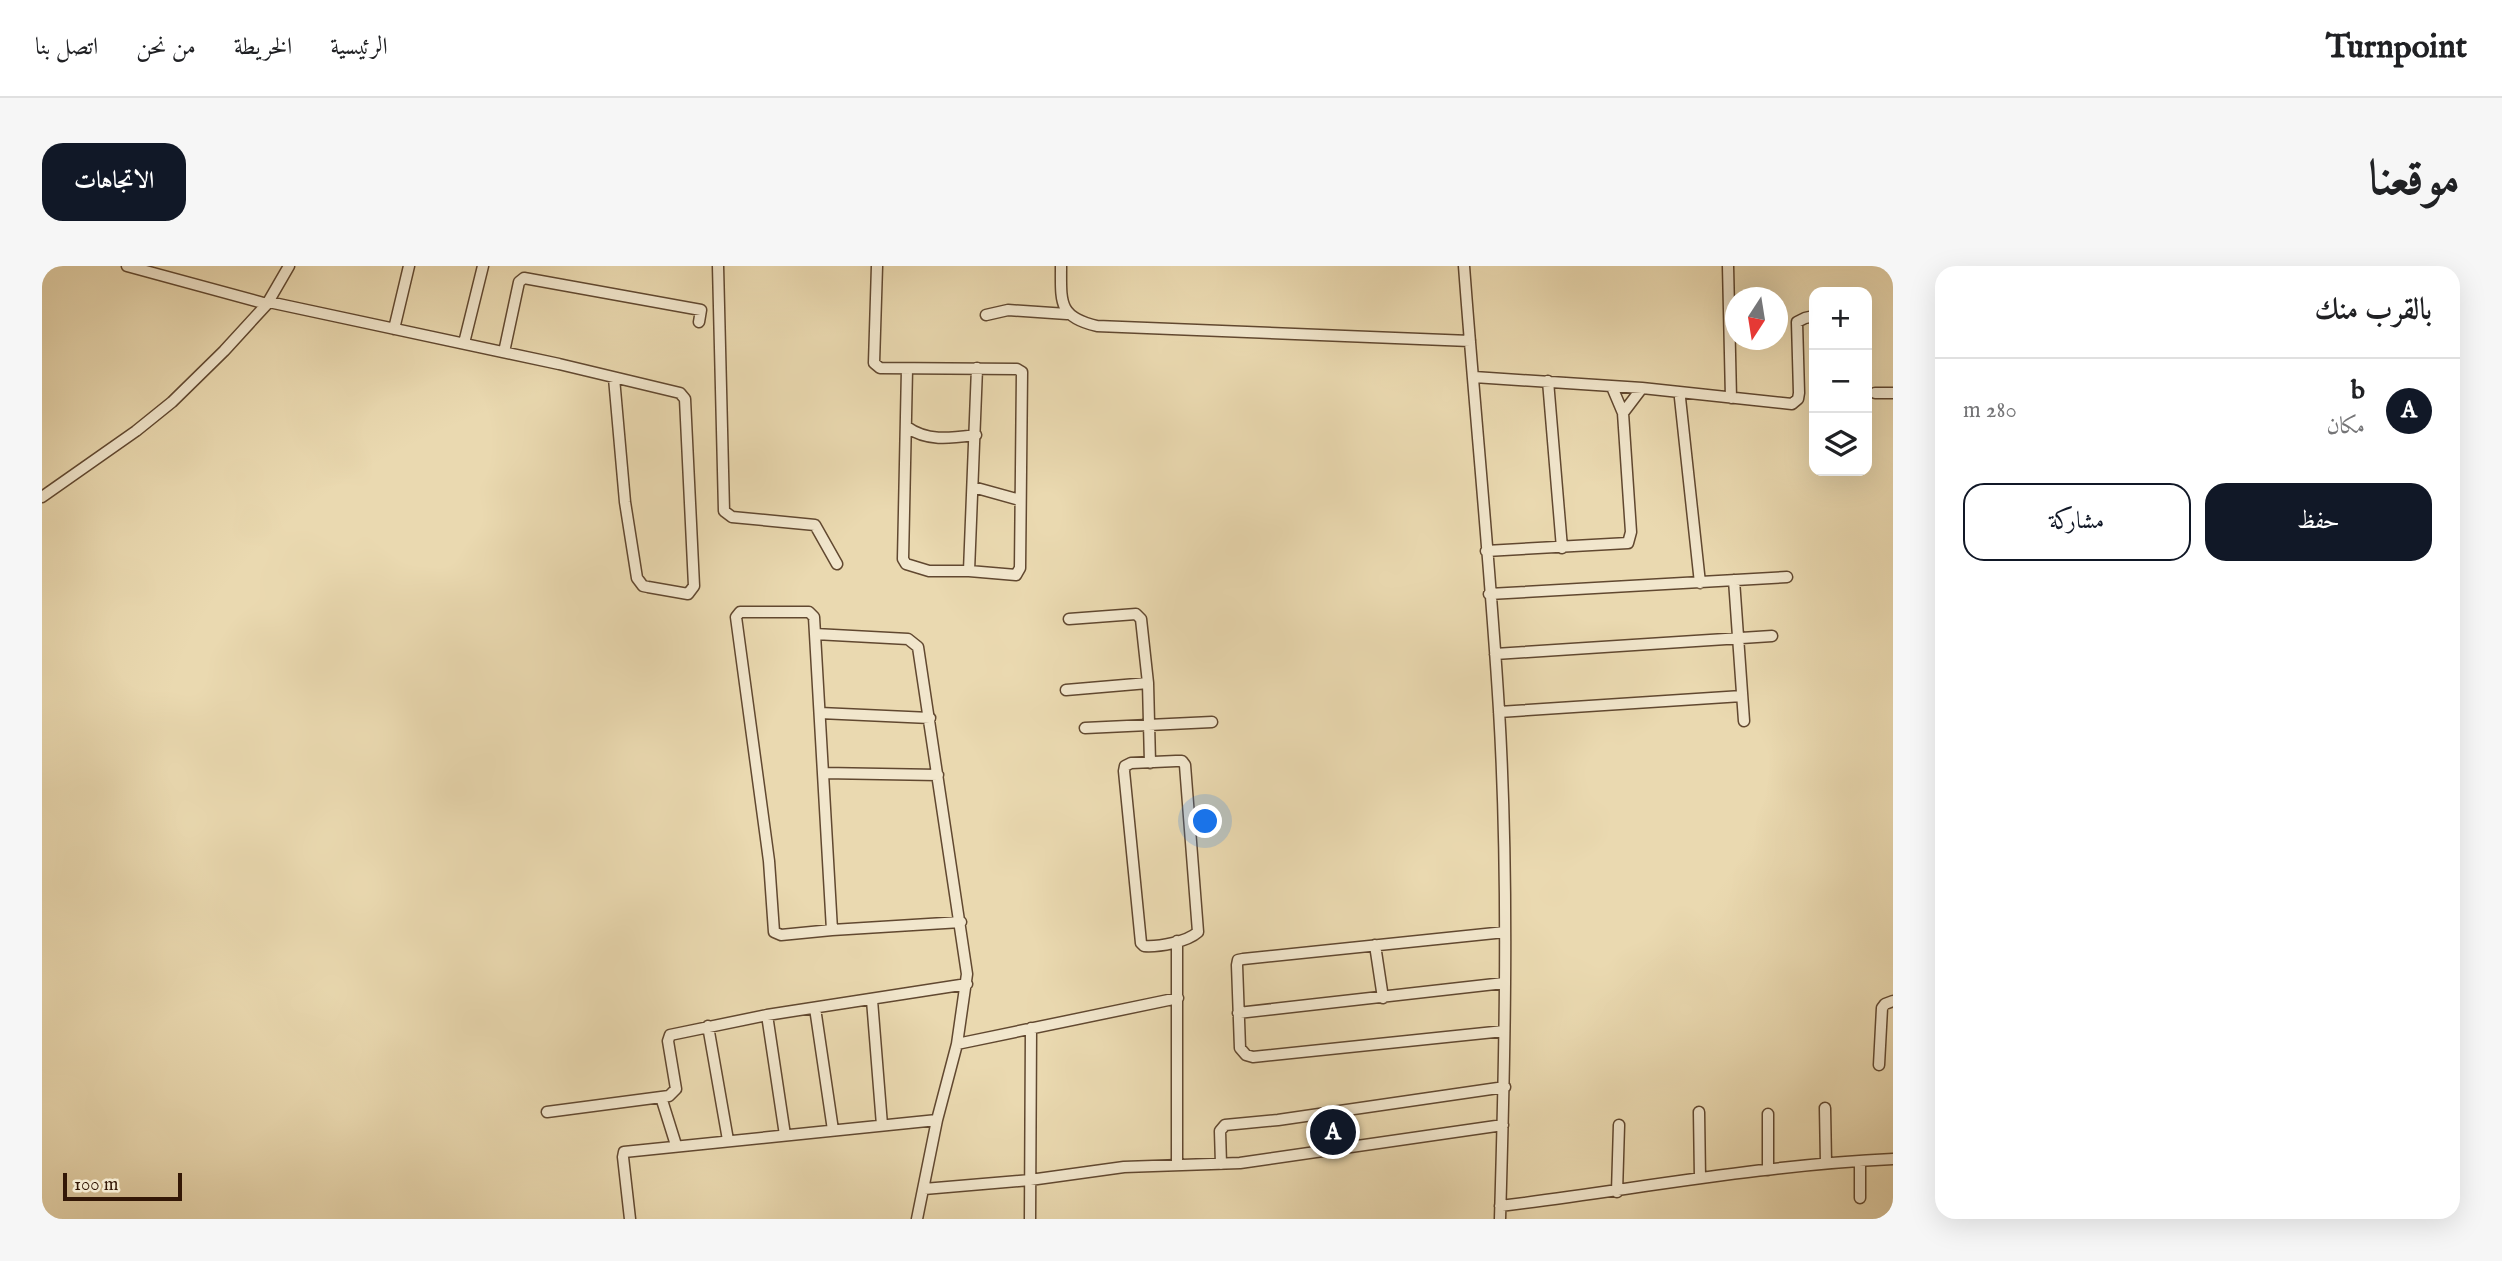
<!DOCTYPE html>
<html lang="ar">
<head>
<meta charset="utf-8">
<style>
	:root { --surface:#fff; --page:#f6f6f6; --text:#202124; --muted:#757577; --line:#e0e0e0; --accent:#111827 }
	body { margin:0; font-family:"IM FELL English",Amiri,serif; background:var(--page); color:var(--text); direction:rtl }
	.controls { position:absolute; right:21px; top:21px; display:grid; overflow:hidden; border-radius:14px; box-shadow:0 7px 28px #0002 }
	.controls button { width:63px; height:63px; display:grid; place-items:center; padding:0; border:0; border-bottom:2px solid var(--line); background:var(--surface); color:var(--text); font:35px sans-serif }
	.compass { position:absolute; left:1683px; top:21px; width:63px; height:63px; border-radius:50%; background:var(--surface); box-shadow:0 7px 28px #0002; rotate:192deg }
	.scale { position:absolute; left:21px; bottom:18px; width:119px; box-sizing:border-box; padding-left:7px; border:4px solid #331706; border-top:0; font-size:19px; line-height:24px; white-space:nowrap; color:#331706; -webkit-text-stroke:5px #f1e6cc; paint-order:stroke }
	.you { position:absolute; left:1164px; top:556px; width:24px; height:24px; margin:-18px; border:5px solid #fff; border-radius:50%; background:#1a73e8; box-shadow:0 0 0 10px #1a73e833 }
	.badge { display:grid; place-items:center; width:46px; height:46px; border-radius:50%; background:var(--accent); color:#fff; font-size:23px; font-weight:700 }
	.pin { position:absolute; translate:-50% -50%; border:4px solid #fff; box-shadow:0 2px 7px #0006 }
	.list { margin:0; padding:0; list-style:none }
	h2 { display:flex; justify-content:space-between; align-items:center; height:91px; margin:0; padding:0 28px; font-size:30px }
	h2 small { font-size:23px; font-weight:400; color:var(--muted) }
	.list li { display:grid; grid-template-columns:46px 1fr auto; gap:21px; align-items:center; box-sizing:border-box; height:105px; padding:0 28px; border-top:2px solid var(--line) }
	.list b { display:block; font-size:26px; white-space:nowrap }
	.list p { margin:0; font-size:23px; white-space:nowrap; color:var(--muted) }
	.list em { font-size:23px; font-style:normal; color:var(--muted) }
	.actions { display:flex; gap:14px; padding:21px 28px }
	.actions a { flex:1; padding:16px 0; border:2px solid var(--accent); border-radius:21px; text-align:center; font-size:24px; color:var(--accent) }
	.actions .main { background:var(--accent); color:#fff }
	.icon { flex:none; width:38px; height:38px; fill:none; stroke:currentColor; stroke-width:2; stroke-linecap:round; stroke-linejoin:round }
	.map { position:relative; flex:none; width:1851px; height:953px; overflow:hidden; direction:ltr; border-radius:21px }
	header { display:flex; align-items:center; gap:42px; box-sizing:border-box; height:98px; padding:0 35px; background:var(--surface); border-bottom:2px solid var(--line) }
	header strong { font-size:33px }
	nav { display:flex; gap:38px; margin-inline-start:auto; font-size:24px }
	.intro { display:flex; align-items:center; justify-content:space-between; box-sizing:border-box; height:168px; padding:0 42px }
	h1 { margin:0; font-size:49px }
	.button { padding:18px 32px; border-radius:21px; background:var(--accent); color:#fff; font-size:24px; font-weight:700 }
	main { display:flex; gap:42px; padding:0 42px }
	aside { flex:1; background:var(--surface); border-radius:21px; box-shadow:0 7px 28px #0002 }
	.map>svg:first-child { display:block }
	.lines { fill:none; stroke-linecap:round; stroke-linejoin:round }
	.minor-casing { stroke:#614830; stroke-width:13 }
	.minor { stroke:#f1e6cc; stroke-width:10 }
</style>
</head>
<body>
<header>
<strong>Turnpoint</strong>
<nav><a>الرئيسية</a><a>الخريطة</a><a>من نحن</a><a>اتصل بنا</a></nav>
</header>
<div class="intro"><h1>موقعنا</h1><a class="button">الاتجاهات</a></div>
<main>
<aside>
<h2>بالقرب منك<small></small></h2>
<ul class="list">
<li><span class="badge">A</span><div><b>b</b><p>مكان</p></div><em>280 m</em></li>
</ul>
<div class="actions"><a class="main">حفظ</a><a>مشاركة</a></div>
</aside>
<div class="map">
<svg width="1851" height="953" viewBox="0 0 1851 953">
	<rect width="100%" height="100%" fill="#ead9b0"/>
	<filter id="stains"><feTurbulence type="fractalNoise" baseFrequency=".00286" numOctaves="4"/><feColorMatrix values="0 0 0 0 .2 0 0 0 0 .09 0 0 0 0 .02 0 0 0 .5 -.17"/></filter>
	<radialGradient id="worn" r=".72"><stop offset=".6" stop-color="#630" stop-opacity="0"/><stop offset="1" stop-color="#630" stop-opacity=".3"/></radialGradient>
	<g class="lines">
		<defs>
			<path id="minor" d="M85 0 225 38
				M676 0 682 245 690 251 773 259 795 298
				M835 0 832 97 838 102 975 103 980 106 978 302 974 309 927 305H887L864 298 861 293 865 103
				M1019 0C1019 36 1016 51 1055 60L1428 75
				M1422 0C1433 148 1448 296 1457 444 1467 613 1463 784 1458 953
				M1686 0 1689 132
				M227 36 517 98 638 127 643 133 652 320 646 328 606 321 601 320 595 312 583 236 572 112
				M944 49 966 44 1025 48
				M352 63 367 0
				M422 77 441 0
				M462 86 477 16 482 12 659 44 657 56
				M1432 111 1600 122 1750 138 1756 133 1757 127 1755 56 1763 52 1772 50
				M1506 115 1520 282
				M1833 127H1851
				M1638 132 1658 317
				M1581 147 1600 122
				M865 161C885 176 910 172 934 169
				M931 221 978 234
				M0 231 94 165 130 136 182 85 225 38 247 0
				M1444 285 1586 277 1589 266 1581 147 1570 121
				M927 305 935 102
				M1692 314 1702 455
				M1447 328 1745 311
				M1027 353 1094 348 1099 353 1106 417 1108 497
				M773 368 866 373 876 381 925 708 915 778 895 854 875 953
				M1453 388 1730 370
				M1024 424 1106 417
				M1457 446 1700 430
				M778 447 888 452
				M1043 462 1170 456
				M1134 495H1140L1143 499 1156 666C1145 676 1117 681 1102 680L1099 677 1082 505 1083 500 1089 497Z
				M782 507 896 509
				M790 664 772 351 767 346H698L694 351 727 595 732 666 739 669 790 664 919 656
				M1333 679 1341 732
				M830 734 840 859
				M773 742 791 864
				M1196 747 1462 717
				M725 749 743 869
				M666 760 686 874
				M1462 765 1211 791 1204 789 1198 782 1195 699 1196 694 1201 693 1463 666
				M915 778 1136 732
				M1837 799 1840 742 1843 738 1851 735
				M619 831 634 879
				M1783 842 1784 897
				M505 846 627 830 634 823 626 775 628 769 725 749 925 718
				M1657 846 1658 912
				M1818 895V932
				M1179 898 1178 865 1183 859 1236 854 1463 821
				M1135 899V675
				M1726 904V848
				M882 923 988 914 1082 901 1198 897 1461 859
				M1575 926 1577 859
				M1458 940C1589 924 1719 899 1851 893
				M588 953 581 891 582 886 895 854
				M988 953 989 762"/>
		</defs>
		<use href="#minor" class="minor-casing"/>
		<use href="#minor" class="minor"/>
	</g>
	<rect width="100%" height="100%" filter="url(#stains)"/>
	<rect width="100%" height="100%" fill="url(#worn)"/>
</svg>
<div class="controls">
<button>+</button>
<button>−</button>
<button><svg class="icon" aria-label="layers" viewBox="0 0 24 24"><path d="M12 4l9 5-9 5-9-5zM3 14l9 5 9-5"/></svg></button>
</div>
<svg class="compass" viewBox="-18 -18 36 36"><path d="M0-13l5 13h-10z" fill="#e53935"/><path d="M0 13l5-13h-10z" fill="#757577"/></svg>
<div class="scale">100 m</div>
<div class="you"></div>
<div class="pin badge" style="left:1291px;top:866px">A</div>
</div>
</main>
</body>
</html>
